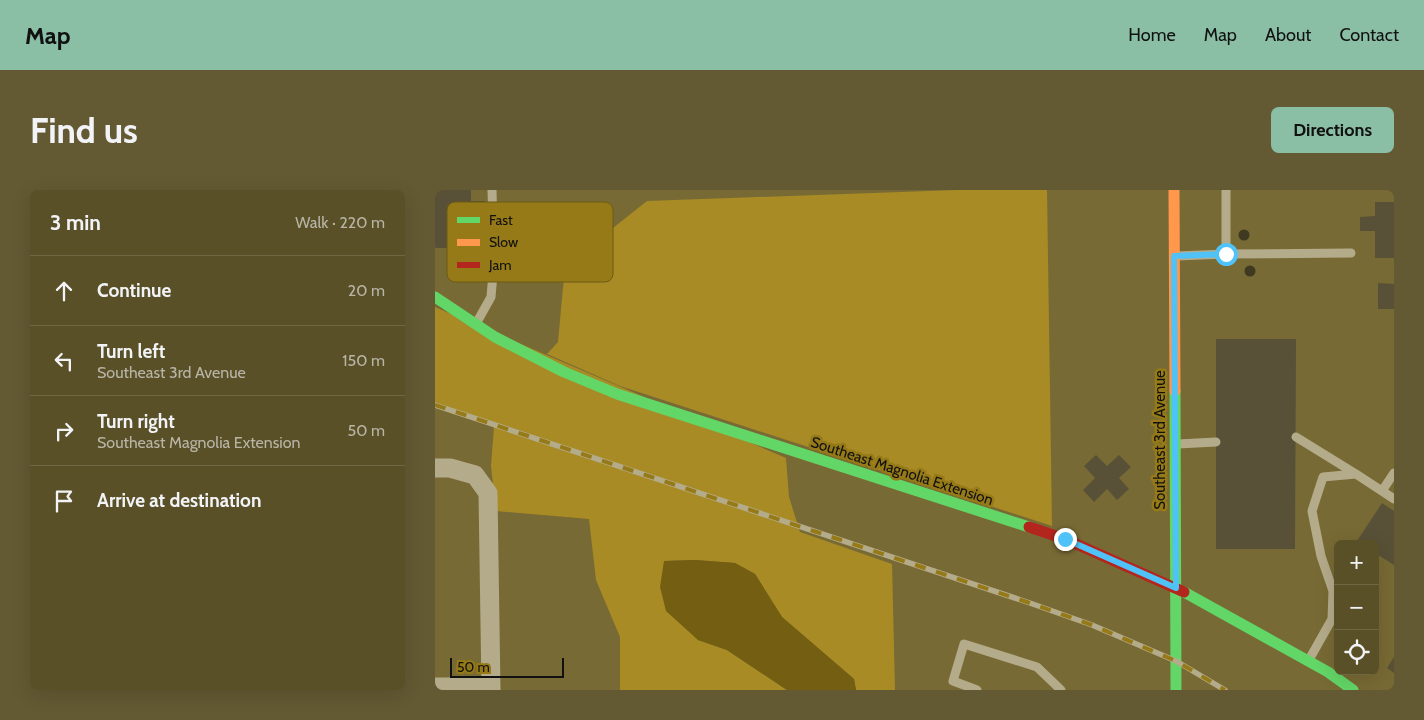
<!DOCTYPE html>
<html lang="en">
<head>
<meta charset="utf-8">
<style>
	:root { --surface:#5a5027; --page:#635a33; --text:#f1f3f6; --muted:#b8b5a7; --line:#6f6744; --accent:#8abfa5 }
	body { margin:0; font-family:Cabin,sans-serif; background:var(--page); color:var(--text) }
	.controls { position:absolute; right:15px; bottom:15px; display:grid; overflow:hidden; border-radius:8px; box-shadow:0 5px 20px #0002 }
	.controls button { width:45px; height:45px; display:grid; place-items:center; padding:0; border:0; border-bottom:1px solid var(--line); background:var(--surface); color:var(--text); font:25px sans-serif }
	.scale { position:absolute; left:15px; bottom:12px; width:114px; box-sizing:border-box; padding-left:5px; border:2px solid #111; border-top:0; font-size:14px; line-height:18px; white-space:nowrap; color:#111; -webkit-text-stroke:4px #957a17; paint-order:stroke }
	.stop { position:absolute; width:15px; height:15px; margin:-11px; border:4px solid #4fc3f7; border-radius:50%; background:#fff }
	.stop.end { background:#4fc3f7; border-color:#fff; box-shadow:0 1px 5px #0008 }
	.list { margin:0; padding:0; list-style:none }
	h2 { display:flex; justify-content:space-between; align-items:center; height:65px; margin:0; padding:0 20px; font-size:21px }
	h2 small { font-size:16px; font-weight:400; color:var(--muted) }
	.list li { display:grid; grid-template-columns:32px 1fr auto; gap:15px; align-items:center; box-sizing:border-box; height:70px; padding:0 20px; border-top:1px solid var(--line) }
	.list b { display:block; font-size:19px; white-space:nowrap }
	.list p { margin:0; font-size:16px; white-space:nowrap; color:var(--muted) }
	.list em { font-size:16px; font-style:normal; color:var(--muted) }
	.icon { flex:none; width:28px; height:28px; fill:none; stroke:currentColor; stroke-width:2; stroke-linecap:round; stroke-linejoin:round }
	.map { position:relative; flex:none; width:959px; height:500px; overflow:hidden; border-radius:8px }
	header { display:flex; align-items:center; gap:30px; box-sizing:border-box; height:70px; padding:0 25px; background:var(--accent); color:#111 }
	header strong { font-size:24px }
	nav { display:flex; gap:28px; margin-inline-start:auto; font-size:18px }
	.intro { display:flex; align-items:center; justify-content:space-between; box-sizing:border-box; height:120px; padding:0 30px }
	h1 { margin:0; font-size:35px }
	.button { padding:12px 22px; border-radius:8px; background:var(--accent); color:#111; font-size:18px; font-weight:700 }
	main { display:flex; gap:30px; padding:0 30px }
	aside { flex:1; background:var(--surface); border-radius:8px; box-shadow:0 5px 20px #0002 }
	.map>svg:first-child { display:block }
	.green { fill:#a88b25 }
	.water { fill:#735e12 }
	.building { fill:#585137 }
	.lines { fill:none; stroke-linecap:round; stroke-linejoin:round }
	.lane { stroke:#b4ab8a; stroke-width:9 }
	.street { stroke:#b4ab8a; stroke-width:19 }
	.fast { stroke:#63d668; stroke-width:11 }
	.slow { stroke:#ff974d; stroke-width:11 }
	.jam { stroke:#b3261e; stroke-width:11 }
	.rail-casing { stroke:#b4ab8a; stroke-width:5.5 }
	.rail { stroke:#957a17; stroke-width:4; stroke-dasharray:11; stroke-linecap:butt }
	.tree { fill:#3f3921 }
	.route { stroke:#4fc3f7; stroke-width:6 }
	.labels { text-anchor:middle; stroke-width:5; stroke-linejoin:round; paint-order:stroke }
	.street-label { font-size:15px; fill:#111; stroke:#957a17 }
	.key { fill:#957a17; stroke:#6d5a15; stroke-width:1 }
	.key-label { font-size:14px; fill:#111 }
</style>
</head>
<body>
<header>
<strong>Map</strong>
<nav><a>Home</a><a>Map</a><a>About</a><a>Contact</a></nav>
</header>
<div class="intro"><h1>Find us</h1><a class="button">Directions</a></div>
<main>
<aside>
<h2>3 min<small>Walk · 220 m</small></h2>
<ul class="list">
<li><svg class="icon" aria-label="ahead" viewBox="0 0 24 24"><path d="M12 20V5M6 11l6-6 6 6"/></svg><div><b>Continue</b></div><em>20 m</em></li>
<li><svg class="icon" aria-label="left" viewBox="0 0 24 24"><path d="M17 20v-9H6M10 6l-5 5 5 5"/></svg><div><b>Turn left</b><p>Southeast 3rd Avenue</p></div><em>150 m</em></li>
<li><svg class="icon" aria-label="right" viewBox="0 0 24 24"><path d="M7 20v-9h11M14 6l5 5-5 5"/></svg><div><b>Turn right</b><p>Southeast Magnolia Extension</p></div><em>50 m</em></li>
<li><svg class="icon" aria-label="arrive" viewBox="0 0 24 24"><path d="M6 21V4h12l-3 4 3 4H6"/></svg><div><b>Arrive at destination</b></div></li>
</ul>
</aside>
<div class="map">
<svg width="959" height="500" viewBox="0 0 959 500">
	<rect width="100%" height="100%" fill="#786a34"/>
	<path class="green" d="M521 0H612L617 336 185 196 112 164 123 152 130 76 212 11Z
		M0 117 351 268 354 307 365 342 457 374 460 500H421L419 489 347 427 320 384 300 373 260 370 229 371 263 450 292 460 352 500H185V447L161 390 154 329 61 321 56 276 59 237 0 217Z"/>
	<path class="water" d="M260 370 300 373 320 384 347 427 419 489 421 500H352L292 460 263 450 231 421 225 397 229 371Z"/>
	<path class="building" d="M0 0H36V11H50L51 82H32L31 58H1L0 57Z
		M940 12H959V68H940V41H925V27L940 26Z
		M943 93 959 94V119H943Z
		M781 149H861L860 359H781Z
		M661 265 672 276 684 265 696 277 684 288 694 299 682 310 672 299 659 312 648 300 660 288 649 276Z
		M947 313 959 321V375L940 363V354H927L922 351Z
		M959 467V483L952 478Z"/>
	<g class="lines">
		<path class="lane" d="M791 64 916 63
			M742 66 791 64V0
			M42 132 56 107 59 72 57 0
			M861 247 921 284
			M743 254 781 252
			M947 301 959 283
			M875 468 897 429 898 401 886 366 877 321 888 287 921 284 959 309
			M542 500 518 491 529 454 602 477 626 500"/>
		<path class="street" d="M0 278H15L40 285 53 303 56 500
			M0 497H56"/>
		<path class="fast" d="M0 107 60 147 129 182 182 204 594 337
			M740 201 741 500
			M749 402 893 482 918 500"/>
		<path class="slow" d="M739 0 740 201"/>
		<path class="jam" d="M594 337 630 349 749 402"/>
		<defs>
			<path id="rail" d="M0 215 592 412 657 435 741 471 790 500"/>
		</defs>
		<use href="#rail" class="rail-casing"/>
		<use href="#rail" class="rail"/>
	</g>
	<g class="tree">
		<circle cx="809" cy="45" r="5.5"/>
		<circle cx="815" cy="81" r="5.5"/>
	</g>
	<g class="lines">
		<path class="route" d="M630 349 741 398 739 66 791 64"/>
	</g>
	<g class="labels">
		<g class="street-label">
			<text transform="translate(725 250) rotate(-90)" y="5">Southeast 3rd Avenue</text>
			<text transform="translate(467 281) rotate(18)" y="5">Southeast Magnolia Extension</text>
		</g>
	</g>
	<rect x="12" y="12" width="166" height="80" rx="8" class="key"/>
	<rect x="22" y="27" width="23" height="6" fill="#63d668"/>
	<rect x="22" y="49" width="23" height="7" fill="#ff974d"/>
	<rect x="22" y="72" width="23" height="6" fill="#b3261e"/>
	<g class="key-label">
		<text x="54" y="35">Fast</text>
		<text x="54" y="57">Slow</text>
		<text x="54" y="80">Jam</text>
	</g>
</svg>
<div class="controls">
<button>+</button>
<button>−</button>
<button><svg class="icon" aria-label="locate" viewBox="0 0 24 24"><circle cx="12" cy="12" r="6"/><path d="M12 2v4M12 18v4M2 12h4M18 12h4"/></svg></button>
</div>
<div class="scale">50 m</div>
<div class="stop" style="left:791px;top:64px"></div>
<div class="stop end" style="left:630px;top:349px"></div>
</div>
</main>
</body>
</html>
